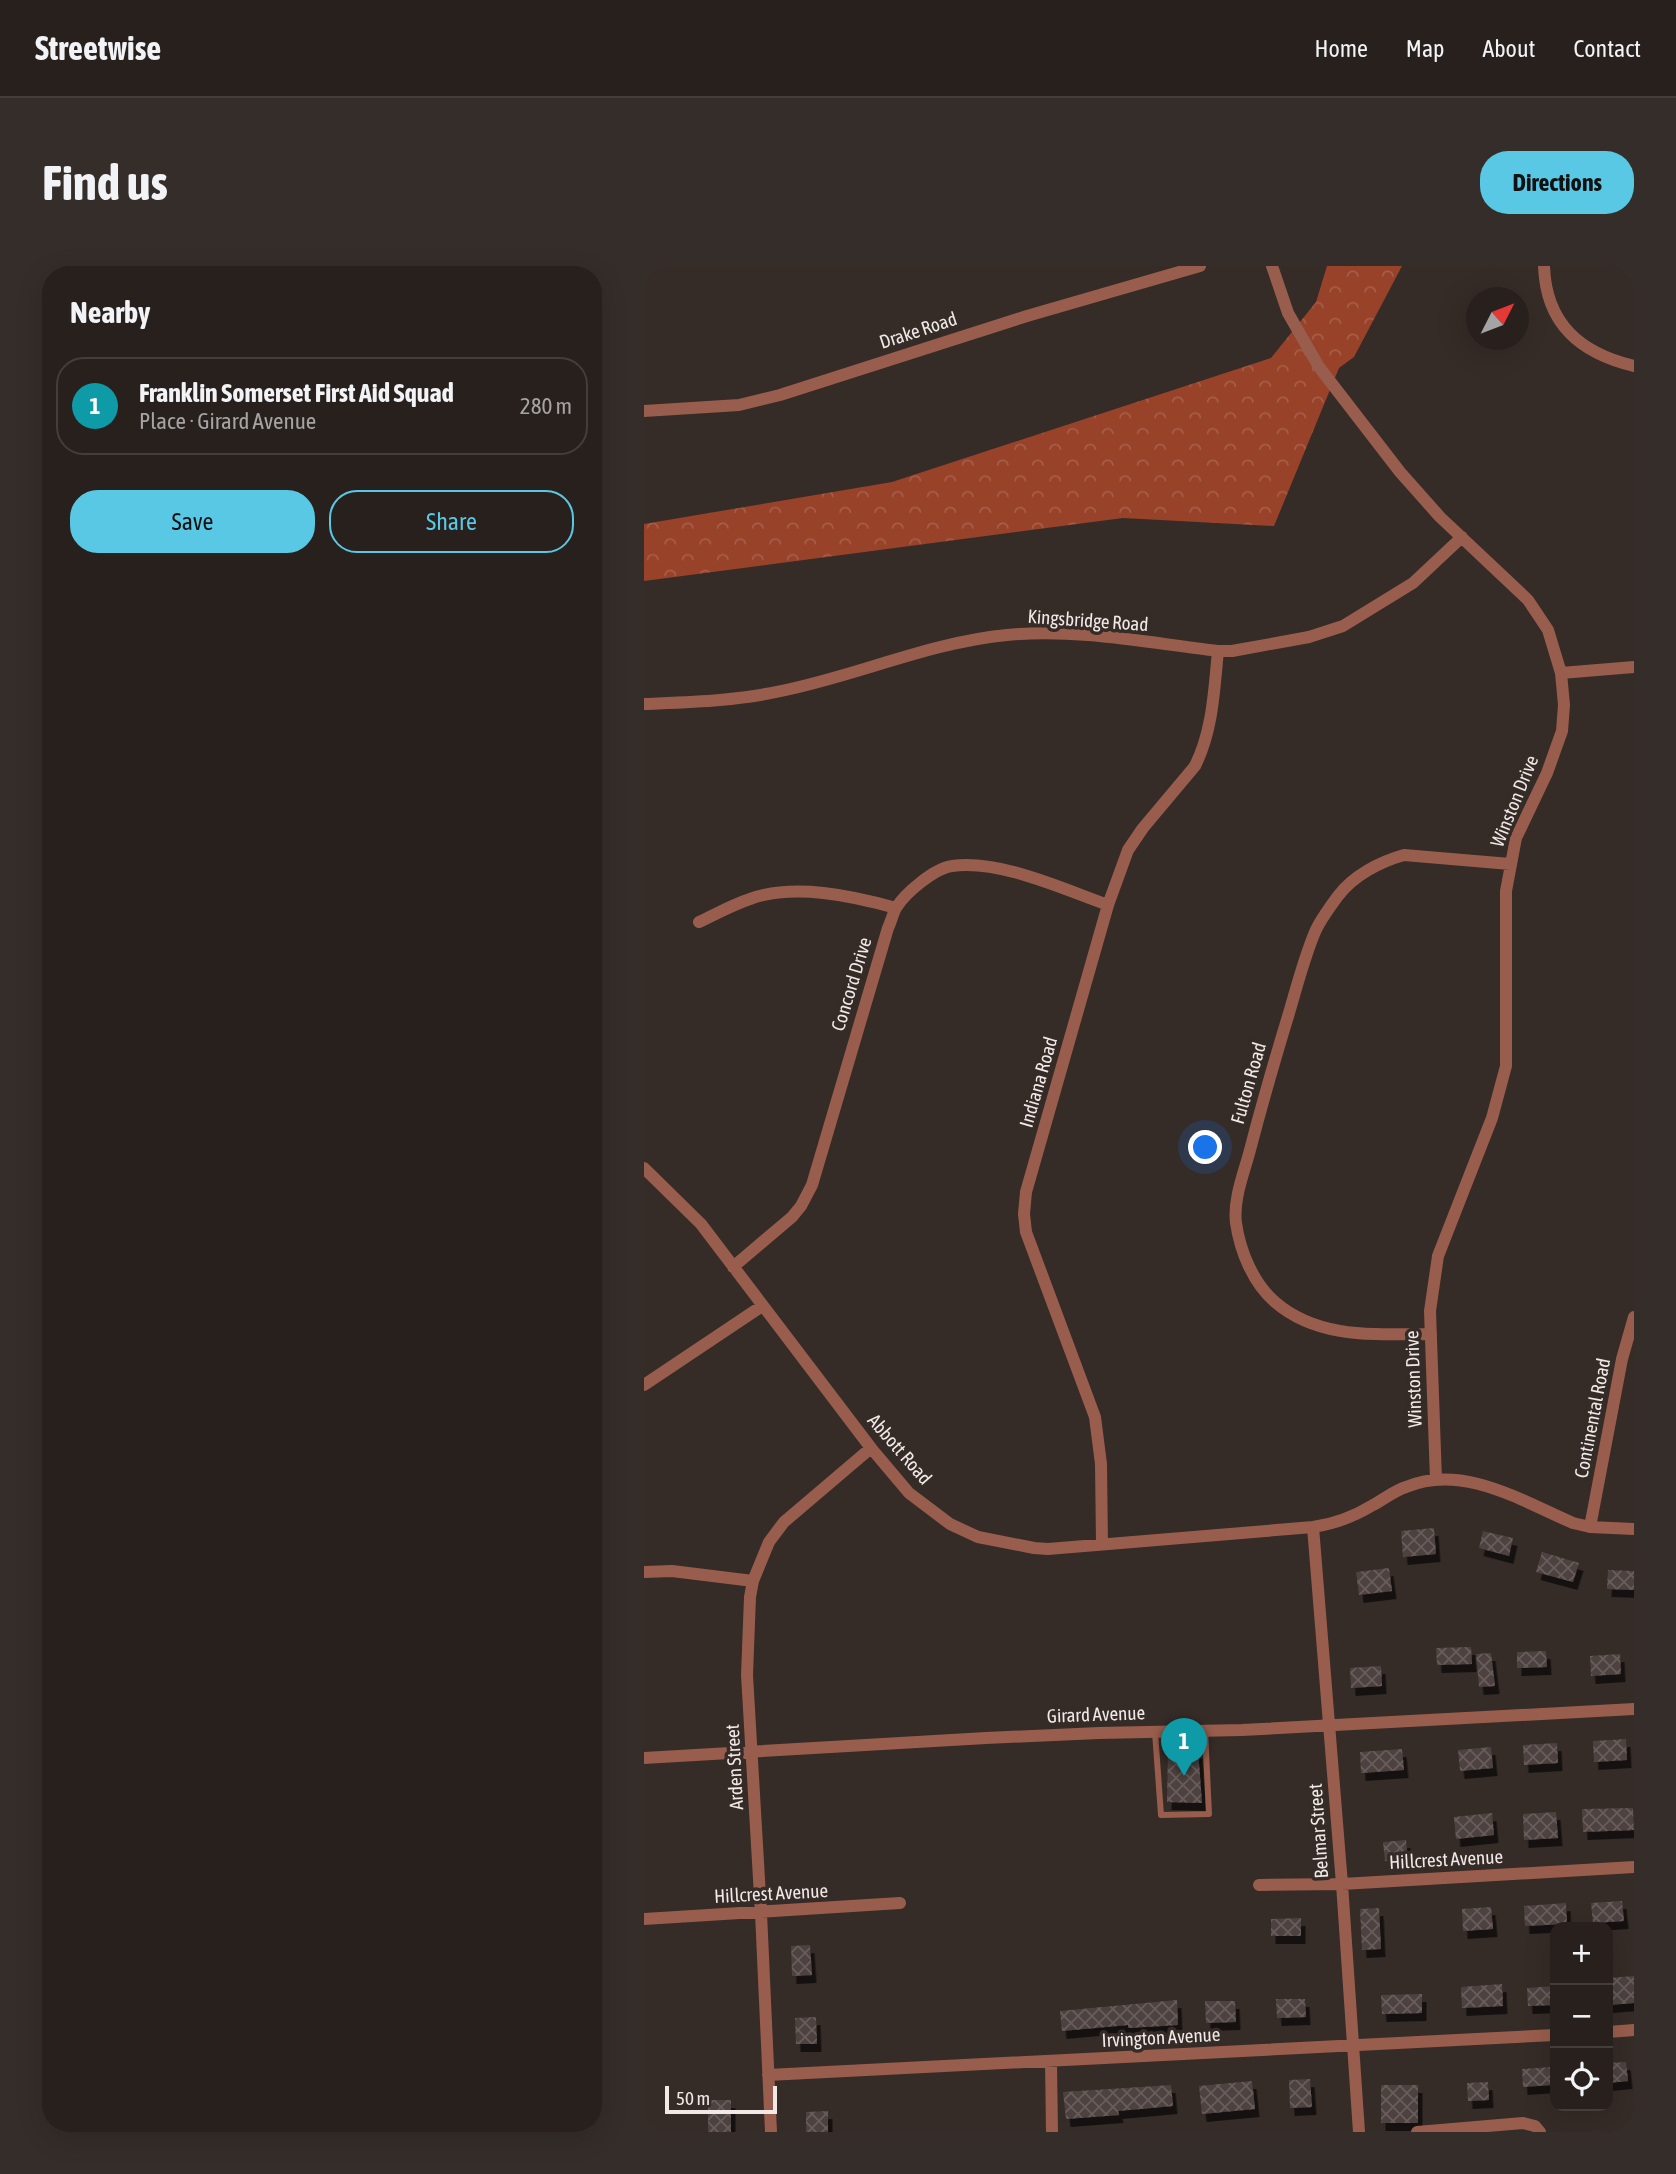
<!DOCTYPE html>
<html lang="en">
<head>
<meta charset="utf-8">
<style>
	:root { --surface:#28201d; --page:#342d2a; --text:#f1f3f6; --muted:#a5a3a4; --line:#443e3b; --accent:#59c8e4 }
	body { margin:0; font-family:"Asap Condensed",sans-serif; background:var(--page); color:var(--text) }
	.controls { position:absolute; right:21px; bottom:21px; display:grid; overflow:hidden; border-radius:14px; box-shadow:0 7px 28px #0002 }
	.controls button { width:63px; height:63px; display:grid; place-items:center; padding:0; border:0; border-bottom:2px solid var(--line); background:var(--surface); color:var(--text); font:35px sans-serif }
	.compass { position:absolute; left:822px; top:21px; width:63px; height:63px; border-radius:50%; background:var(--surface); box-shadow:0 7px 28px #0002; rotate:48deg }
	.scale { position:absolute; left:21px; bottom:18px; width:112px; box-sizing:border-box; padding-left:7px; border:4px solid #f0e9e7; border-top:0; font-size:19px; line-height:24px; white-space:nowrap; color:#f0e9e7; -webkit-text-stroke:5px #352b27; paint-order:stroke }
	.you { position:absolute; left:562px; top:882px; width:24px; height:24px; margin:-18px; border:5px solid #fff; border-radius:50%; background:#1a73e8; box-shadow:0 0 0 10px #1a73e833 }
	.badge { display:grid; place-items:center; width:46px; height:46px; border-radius:50%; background:var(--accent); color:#fff; font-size:23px; font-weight:700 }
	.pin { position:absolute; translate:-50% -58px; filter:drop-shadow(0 2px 4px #0008) }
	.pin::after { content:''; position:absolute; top:37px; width:24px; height:21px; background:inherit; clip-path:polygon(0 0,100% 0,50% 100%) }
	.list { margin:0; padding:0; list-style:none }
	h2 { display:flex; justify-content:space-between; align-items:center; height:91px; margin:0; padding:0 28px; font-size:30px }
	h2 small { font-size:23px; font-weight:400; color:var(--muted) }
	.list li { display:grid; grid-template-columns:46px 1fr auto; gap:21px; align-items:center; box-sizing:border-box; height:98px; margin:0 14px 14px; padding:0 14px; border:2px solid var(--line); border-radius:28px }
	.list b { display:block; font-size:26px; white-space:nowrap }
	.list p { margin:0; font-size:23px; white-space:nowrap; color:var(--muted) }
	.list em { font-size:23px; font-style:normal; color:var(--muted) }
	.actions { display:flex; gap:14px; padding:21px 28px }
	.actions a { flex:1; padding:16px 0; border:2px solid var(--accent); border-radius:28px; text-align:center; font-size:24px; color:var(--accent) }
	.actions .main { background:var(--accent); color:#111 }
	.icon { flex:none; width:38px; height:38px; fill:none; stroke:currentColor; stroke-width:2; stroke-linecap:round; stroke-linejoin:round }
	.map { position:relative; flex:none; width:990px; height:1866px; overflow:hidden; border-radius:28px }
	header { display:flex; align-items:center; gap:42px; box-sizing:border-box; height:98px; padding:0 35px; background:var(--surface); border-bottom:2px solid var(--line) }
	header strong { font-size:33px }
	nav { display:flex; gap:38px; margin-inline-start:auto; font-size:24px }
	.intro { display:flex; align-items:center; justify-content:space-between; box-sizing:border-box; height:168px; padding:0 42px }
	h1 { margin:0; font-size:49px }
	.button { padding:18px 32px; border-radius:28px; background:var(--accent); color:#111; font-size:24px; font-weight:700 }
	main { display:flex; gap:42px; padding:0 42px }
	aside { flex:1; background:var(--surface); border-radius:28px; box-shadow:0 7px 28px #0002 }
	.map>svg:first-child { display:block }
	.forest { fill:url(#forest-crowns) }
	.building { fill:url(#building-cross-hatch); filter:url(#shadow) }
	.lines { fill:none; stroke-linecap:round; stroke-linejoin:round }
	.service { stroke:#985d4c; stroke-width:6 }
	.minor { stroke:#985d4c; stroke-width:12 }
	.labels { text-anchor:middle; stroke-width:7; stroke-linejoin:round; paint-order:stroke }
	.street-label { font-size:19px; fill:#f0e9e7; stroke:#352b27 }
</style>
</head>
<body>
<header>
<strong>Streetwise</strong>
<nav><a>Home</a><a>Map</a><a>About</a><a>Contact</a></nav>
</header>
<div class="intro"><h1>Find us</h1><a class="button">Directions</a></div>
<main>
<aside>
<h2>Nearby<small></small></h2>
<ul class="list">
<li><span class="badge" style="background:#0f9aa8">1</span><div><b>Franklin Somerset First Aid Squad</b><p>Place · Girard Avenue</p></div><em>280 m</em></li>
</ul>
<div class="actions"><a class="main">Save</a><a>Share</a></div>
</aside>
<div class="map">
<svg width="990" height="1866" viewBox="0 0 990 1866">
	<defs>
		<pattern id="forest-crowns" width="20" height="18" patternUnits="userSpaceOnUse" patternTransform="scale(1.75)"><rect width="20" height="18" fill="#984229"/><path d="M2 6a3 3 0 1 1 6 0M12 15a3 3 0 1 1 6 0" fill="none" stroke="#a75d48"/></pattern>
		<pattern id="building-cross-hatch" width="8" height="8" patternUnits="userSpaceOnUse" patternTransform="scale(1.75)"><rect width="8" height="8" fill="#4d423f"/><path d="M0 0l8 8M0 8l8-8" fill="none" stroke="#675d5b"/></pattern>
		<filter id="shadow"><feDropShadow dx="4.5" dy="8" stdDeviation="0" flood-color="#0009"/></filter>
	</defs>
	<rect width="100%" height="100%" fill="#352b27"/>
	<path class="forest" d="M683 0H758L710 91 695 102 630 260 479 252 0 315V258L248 216 627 92 672 36Z"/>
	<path class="building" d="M790 1262 792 1288 759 1291 757 1265Z
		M839 1265 869 1272 865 1290 835 1282Z
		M898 1286 935 1297 929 1316 892 1306Z
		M745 1302 748 1325 715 1329 712 1306Z
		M964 1304 990 1305V1324L963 1323Z
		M827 1381 828 1398 793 1399 792 1382Z
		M902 1385 903 1401 873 1402V1386Z
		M847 1387 851 1420 835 1421 832 1388Z
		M976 1388 977 1408 947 1410 946 1390Z
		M737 1400 738 1420 707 1422 706 1402Z
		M982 1473 983 1494 950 1496 949 1475Z
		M913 1477 914 1497 880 1499 879 1479Z
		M847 1481 849 1502 816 1505 814 1484Z
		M524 1482 554 1484 558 1537 523 1536Z
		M758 1483 760 1504 717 1507 716 1486Z
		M989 1542 990 1564 939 1566 938 1543Z
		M912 1546 914 1572 880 1574 879 1548Z
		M848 1547 850 1569 812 1573 810 1551Z
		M762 1574 764 1594 741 1595 739 1576Z
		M978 1635 980 1655 949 1657 947 1637Z
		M922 1637 923 1658 881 1660 880 1640Z
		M847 1641 849 1663 819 1665 818 1643Z
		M735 1642 737 1683 718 1684 716 1643Z
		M657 1652V1670H627V1653Z
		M166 1679 168 1709 148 1710 147 1680Z
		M990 1710V1737L964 1739V1712Z
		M858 1718 859 1740 818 1742 817 1721Z
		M911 1720V1739L884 1740 883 1722Z
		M778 1728V1747L738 1748 737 1729Z
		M632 1733H661L662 1751 633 1752Z
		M533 1734 534 1759 484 1762V1759L418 1765 416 1745Z
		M561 1735H591L592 1756 562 1757Z
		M172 1751 173 1778H152L151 1752Z
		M982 1796 984 1815 964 1817V1797Z
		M907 1801 908 1819 879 1821 878 1803Z
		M666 1813 668 1841 646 1842 645 1814Z
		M608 1815 611 1843 558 1848 555 1820Z
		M844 1816 845 1834 824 1835 823 1817Z
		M527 1819 529 1840 474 1845 475 1849 422 1853 419 1826Z
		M737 1819H774V1857H737Z
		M64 1834H87V1866H64Z
		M184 1845V1866H162V1846Z"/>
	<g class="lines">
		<path class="service" d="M511 1466 517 1549 565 1548 561 1465"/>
		<path class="minor" d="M628 0 644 47 675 101 756 206 796 251 884 334 904 364 917 407 920 439 918 465 903 507 872 572 862 625V800L848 852 794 990 786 1045 792 1214
			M900 0C902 58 936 87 990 100
			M0 145 95 139 136 129 383 50 556 0
			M917 407 990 401
			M0 438C46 436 92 435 137 425 212 410 287 376 363 369 433 362 505 377 574 385H588L665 371 699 360 769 317 818 271
			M55 656C72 648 88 639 106 633 150 617 209 630 252 642
			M0 902 57 958 227 1182 265 1227 306 1258 334 1271 390 1282 404 1283 669 1261C689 1258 711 1250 729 1239 740 1233 750 1225 762 1221 818 1197 878 1235 929 1257L946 1261 990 1263
			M89 1001 148 951 157 940 168 919 244 662C247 656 249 647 252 642 261 627 291 602 308 600 355 593 419 623 464 639
			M787 1068C733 1068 675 1074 631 1036 609 1017 596 985 592 957 589 933 600 907 606 884 618 838 631 793 645 747 653 720 660 692 671 666 676 654 686 641 694 630 709 610 735 596 760 589L866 598
			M0 1119 118 1040
			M669 1261 698 1618 715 1866
			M946 1261 978 1093 990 1051
			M458 1278 457 1198 451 1151 382 966 380 948 382 926 464 639 484 584 499 562 551 500C569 464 570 424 574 385
			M0 1306 28 1305 109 1315
			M0 1492 342 1472 455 1467 598 1464 990 1443
			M615 1619 698 1618 990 1601
			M0 1653 256 1637
			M964 1766 990 1764
			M407 1796 408 1866
			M124 1809 911 1769
			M127 1866 117 1647 103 1409 106 1331 109 1315 125 1276 140 1256 227 1182
			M773 1866 879 1857 891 1860 896 1866"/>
	</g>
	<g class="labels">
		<g class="street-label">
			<text transform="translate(274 64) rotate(-18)" y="7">Drake Road</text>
			<text transform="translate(444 354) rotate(4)" y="7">Kingsbridge Road</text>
			<text transform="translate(870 535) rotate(-68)" y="7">Winston Drive</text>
			<text transform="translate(207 718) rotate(-73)" y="7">Concord Drive</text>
			<text transform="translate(394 816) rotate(-74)" y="7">Indiana Road</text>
			<text transform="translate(604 817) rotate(-74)" y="7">Fulton Road</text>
			<text transform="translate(769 1113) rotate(-92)" y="7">Winston Drive</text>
			<text transform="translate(948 1152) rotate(-79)" y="7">Continental Road</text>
			<text transform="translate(256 1183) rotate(49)" y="7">Abbott Road</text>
			<text transform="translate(452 1448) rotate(-2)" y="7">Girard Avenue</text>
			<text transform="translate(90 1501) rotate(-93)" y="7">Arden Street</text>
			<text transform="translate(674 1565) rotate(-94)" y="7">Belmar Street</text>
			<text transform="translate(802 1593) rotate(-3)" y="7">Hillcrest Avenue</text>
			<text transform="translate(127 1627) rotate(-3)" y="7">Hillcrest Avenue</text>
			<text transform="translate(517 1771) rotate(-3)" y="7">Irvington Avenue</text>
		</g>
	</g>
</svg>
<div class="controls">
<button>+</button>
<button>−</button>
<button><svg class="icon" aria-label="locate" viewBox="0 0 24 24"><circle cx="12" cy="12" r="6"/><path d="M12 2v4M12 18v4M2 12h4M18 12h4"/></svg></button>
</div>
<svg class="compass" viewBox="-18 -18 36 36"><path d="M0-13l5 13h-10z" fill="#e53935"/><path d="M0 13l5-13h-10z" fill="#a5a3a4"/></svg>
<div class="scale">50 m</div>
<div class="you"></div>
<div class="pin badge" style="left:540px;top:1510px;background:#0f9aa8">1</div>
</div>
</main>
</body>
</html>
